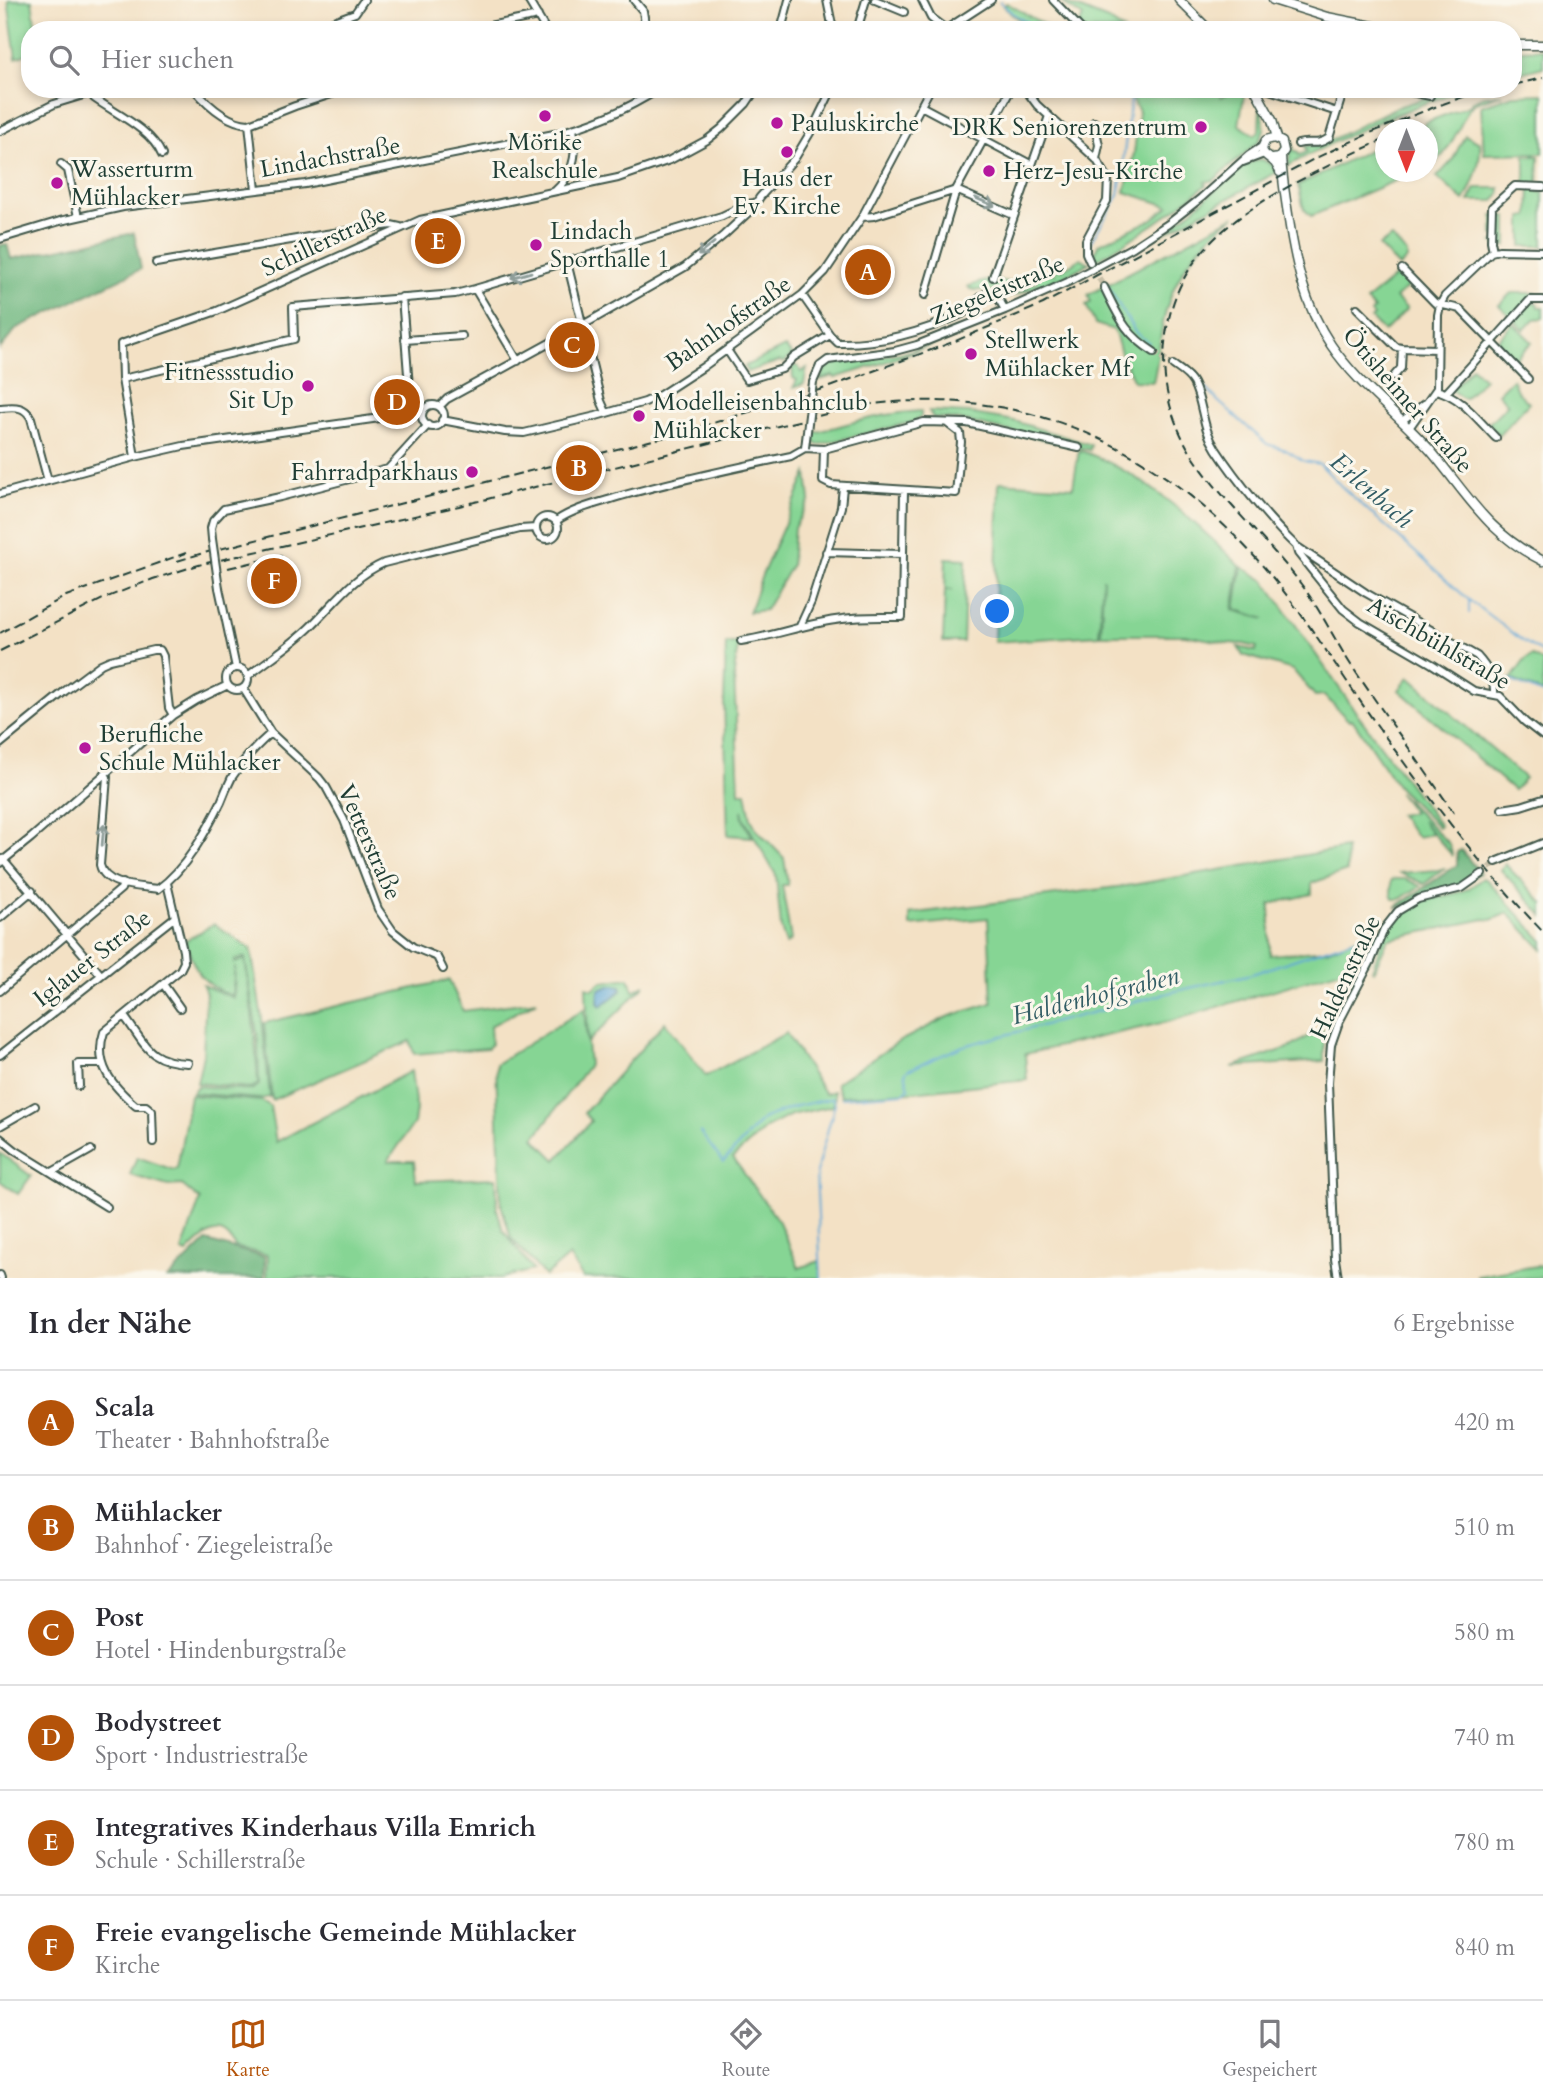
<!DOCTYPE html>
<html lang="de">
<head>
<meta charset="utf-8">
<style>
	:root { --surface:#fff; --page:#f7f7f7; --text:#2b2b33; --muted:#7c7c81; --line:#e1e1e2; --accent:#b45309 }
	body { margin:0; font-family:Cardo,serif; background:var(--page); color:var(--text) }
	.compass { position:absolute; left:1375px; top:119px; width:63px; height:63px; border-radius:50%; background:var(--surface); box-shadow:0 4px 10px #0003; rotate:180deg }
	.you { position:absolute; left:998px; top:612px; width:24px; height:24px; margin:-18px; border:5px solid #fff; border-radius:50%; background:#1a73e8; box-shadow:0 0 0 10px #1a73e833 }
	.badge { display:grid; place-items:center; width:46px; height:46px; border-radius:50%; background:var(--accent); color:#fff; font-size:23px; font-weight:700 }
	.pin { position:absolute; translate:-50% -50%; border:4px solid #fff; box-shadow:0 2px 7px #0006 }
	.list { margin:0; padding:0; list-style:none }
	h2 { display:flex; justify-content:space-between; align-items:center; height:91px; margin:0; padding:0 28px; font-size:30px }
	h2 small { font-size:23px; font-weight:400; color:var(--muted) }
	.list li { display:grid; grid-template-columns:46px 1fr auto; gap:21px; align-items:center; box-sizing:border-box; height:105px; padding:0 28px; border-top:2px solid var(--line) }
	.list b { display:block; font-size:26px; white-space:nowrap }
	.list p { margin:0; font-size:23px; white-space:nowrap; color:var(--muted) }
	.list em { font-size:23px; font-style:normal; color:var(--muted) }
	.icon { flex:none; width:38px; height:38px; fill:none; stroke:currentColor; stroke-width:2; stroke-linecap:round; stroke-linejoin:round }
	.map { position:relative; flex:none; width:1543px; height:1278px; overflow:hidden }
	.search { position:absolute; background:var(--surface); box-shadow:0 4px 10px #0003; left:21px; right:21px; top:21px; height:77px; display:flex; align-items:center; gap:18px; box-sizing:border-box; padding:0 24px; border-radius:28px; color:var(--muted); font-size:26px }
	.sheet { height:721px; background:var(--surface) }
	nav { display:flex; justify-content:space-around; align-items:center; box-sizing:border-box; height:98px; border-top:2px solid var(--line); background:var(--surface); font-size:19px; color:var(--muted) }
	nav a { display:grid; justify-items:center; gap:4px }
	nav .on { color:var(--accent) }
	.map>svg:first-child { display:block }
	.green { fill:#86d594; stroke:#528964; stroke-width:2 }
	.forest { fill:#6cb67e; stroke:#467a59; stroke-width:2 }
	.water { fill:#5fa7d6; stroke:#3f7285; stroke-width:2 }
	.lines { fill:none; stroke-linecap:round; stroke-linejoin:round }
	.stream { stroke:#5fa7d6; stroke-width:2 }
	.minor-tunnel { stroke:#c9c0a8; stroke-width:6; stroke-dasharray:6 3; stroke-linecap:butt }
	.minor-casing { stroke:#3f564a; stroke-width:10 }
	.major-casing { stroke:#3f564a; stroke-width:11 }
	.minor { stroke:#fff; stroke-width:6 }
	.major { stroke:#fff; stroke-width:8 }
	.rail { stroke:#1f3d34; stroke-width:2; stroke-dasharray:10 5; stroke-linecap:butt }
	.minor-bridge-casing { stroke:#3f564a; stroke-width:10; stroke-linecap:butt }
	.minor-bridge { stroke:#fff; stroke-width:6 }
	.oneway { stroke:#8f9e9a }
	.poi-dot { fill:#b5179e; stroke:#fbf7ec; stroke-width:2.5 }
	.labels { text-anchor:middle; stroke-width:6; stroke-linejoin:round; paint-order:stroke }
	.poi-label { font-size:24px; fill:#1f3d34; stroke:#fbf7ec; text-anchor:start }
	.street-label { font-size:24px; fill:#1f3d34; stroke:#fbf7ec }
	.water-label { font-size:26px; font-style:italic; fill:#325d65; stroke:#fbf7ec }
</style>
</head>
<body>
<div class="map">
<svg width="1543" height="1278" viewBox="0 0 1543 1278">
	<rect width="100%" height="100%" fill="#fbf7ec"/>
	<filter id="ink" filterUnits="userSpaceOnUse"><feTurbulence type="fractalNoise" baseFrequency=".0143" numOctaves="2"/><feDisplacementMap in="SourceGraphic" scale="14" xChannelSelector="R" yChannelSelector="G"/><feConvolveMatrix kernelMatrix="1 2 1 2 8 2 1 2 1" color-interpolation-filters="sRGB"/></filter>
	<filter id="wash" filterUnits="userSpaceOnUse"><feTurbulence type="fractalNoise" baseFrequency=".00686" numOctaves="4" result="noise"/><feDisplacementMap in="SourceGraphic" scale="28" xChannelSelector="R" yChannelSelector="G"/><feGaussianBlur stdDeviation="1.57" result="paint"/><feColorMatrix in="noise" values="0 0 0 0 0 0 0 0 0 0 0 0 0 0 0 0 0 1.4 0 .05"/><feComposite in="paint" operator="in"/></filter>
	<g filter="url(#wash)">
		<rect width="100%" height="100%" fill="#f3e1c5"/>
		<path class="green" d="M8 0H32L36 30H30V53L16 58Z
			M1058 0 1108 20 1123 30H1077L1083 17Z
			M1007 3 1053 30C1033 30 1017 21 1003 6Z
			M1543 49V67L1513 75V53H1518L1519 50Z
			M1125 89H1215L1221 97 1235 89 1244 95 1239 125 1255 135 1259 131 1260 109H1262L1264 131 1258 142 1214 180 1205 182 1206 185C1171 214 1135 238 1096 260L1095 251 1099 244 1151 220 1169 206 1125 192 1134 153 1139 111Z
			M1454 89H1465C1403 110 1344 135 1288 166L1291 148 1280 126H1282L1292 141 1294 151H1297L1299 155 1307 152 1305 146 1321 145 1397 107Z
			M1502 94 1475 103 1469 109C1458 128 1448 158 1428 167V130L1415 129 1424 126V123L1471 105V102L1484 96Z
			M1543 94V153L1484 154 1481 106 1513 95Z
			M1465 135 1480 143C1481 164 1474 183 1464 201L1437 177 1452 161Z
			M1385 142 1386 172H1416L1311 216 1304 209 1298 185Z
			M1525 156H1539L1538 183H1525Z
			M1261 159 1273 165 1277 172 1155 238 1186 215 1246 164Z
			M1476 188H1500L1499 196 1494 201H1469Z
			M1530 188H1538V192H1543V246H1522V217L1529 216Z
			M1235 216C1198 242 1172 278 1163 323 1159 343 1158 362 1153 382L1134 381 1122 357 1114 330 1095 324 1086 305 1091 302 1088 295Z
			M1493 216H1507V246H1498L1493 242 1498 241V235H1493Z
			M1391 237 1407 254V259L1399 267 1379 246Z
			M1081 258 1089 263 1065 276 1013 296 1030 286 1029 284 1022 281 1036 284 1039 272 1055 274 1056 268 1062 270Z
			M1400 272 1412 283 1396 298 1407 309 1384 332 1371 319 1374 316 1371 313 1374 309 1366 301C1378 290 1389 283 1400 272Z
			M992 279 1027 286 1012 293 1009 297C992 285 988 293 970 289L968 286Z
			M1511 293H1536V297L1511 317 1499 305Z
			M1531 303H1537L1538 307H1543V318L1534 319 1524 330 1515 321Z
			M1513 323 1532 342 1514 360 1496 342Z
			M944 340 883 363 835 378 833 376 820 380 825 369 832 364 906 352Z
			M785 347 792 355 784 363 780 361 747 372 745 366Z
			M792 366H798L801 372 807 368 804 384 793 388 797 380 793 378Z
			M1472 367 1484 379 1464 399 1451 390Z
			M1512 379 1517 391 1529 403 1499 435 1488 424 1508 404 1498 393Z
			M921 411V417L913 422 818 445 814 442V433C850 423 884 413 921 411Z
			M929 411 968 413 1014 421 1091 445 1090 450 960 420 933 418Z
			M1079 450C1143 472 1193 520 1240 566L1233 610 1265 619 1235 609 1242 567 1265 581 1358 715 1440 826 1438 827 1398 787 1352 719 1349 721 1324 695 1315 696 1293 670 1243 655 1238 647 1256 651 1257 647 1244 644 1227 643 1185 635H1101L1103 578 1099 635 994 642 999 482 1073 487Z
			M807 473 810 500 794 528 791 566 765 610 749 612 762 575Z
			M946 558 966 559 963 642H943L945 590H953L945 589Z
			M726 643H737L738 646 734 673 739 792H746L751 819 757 830 784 858 788 885H782L791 940 786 944 781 928 776 875 744 819 742 810 743 819 752 837 728 835 724 702Z
			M1532 656 1543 662V693L1511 679 1525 660Z
			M1409 677 1525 778 1514 790 1399 690Z
			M1398 792 1449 844 1453 856 1422 821 1432 834 1417 837 1399 815 1413 812Z
			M1346 848 1347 871 1312 883V894L1270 904V955L1327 950 1376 930 1381 931 1368 962 1171 1021 1025 1054 1027 1080 912 1092 841 1096 836 1083 900 1041 947 1017 992 1003 988 918 910 926V914L1132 885Z
			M1505 864 1543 903V916L1501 870Z
			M1445 868 1424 884 1400 873 1438 870Z
			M1483 878 1488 881 1543 941V950L1508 913 1491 920 1485 919 1389 939 1386 943 1374 971 1372 970C1378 954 1382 932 1393 919 1411 897 1441 900 1465 890 1471 888 1477 882 1483 878Z
			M1396 879H1406L1420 886 1400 899H1393L1391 894V880Z
			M214 924 251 949 262 1019 270 1097 260 1099 192 1093 197 1086 251 1090 259 1085 258 1040 245 957 235 960 234 963 245 959 255 1038 258 1084 251 1088 197 1083 203 1055 206 994 203 985 234 998 235 967 232 996C200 983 196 972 185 941Z
			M629 978 633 991 645 985 588 1042 586 987 593 989 601 982Z
			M449 980 463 1011 537 1001 490 1026 491 1044 488 1048 414 1054 410 1041 272 1100 264 1023Z
			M584 1009 589 1065 534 1138 556 1160 591 1121 584 1113 665 1022 706 1076 786 1033 825 1094 834 1091 835 1100 833 1106 791 1115 766 1128 733 1158 779 1222 799 1268 820 1261V1278H583L569 1256 545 1276 511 1238 501 1204 496 1064Z
			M1324 1030V1061L1232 1067 1291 1047 1307 1037Z
			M411 1071 416 1109 414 1123 388 1161H414L416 1181 496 1178 497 1209 503 1230 533 1270 501 1278H267L268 1255 235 1247C221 1218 203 1236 187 1253L182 1251 200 1200 182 1185 168 1186 130 1175 137 1157 174 1170 177 1169 190 1095 262 1101 270 1106 276 1142Z
			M0 1153 31 1176 18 1194 0 1181Z
			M1543 1265V1278H1477V1276Z"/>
		<path class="forest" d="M134 233 141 269 17 328 0 349V245L7 244 11 259Z
			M1461 850 1480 873 1456 888 1397 908 1396 907 1457 865V852Z
			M206 1241 265 1257 264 1278H168Z"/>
		<path class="water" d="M612 985 621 986 622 990 601 1006 598 1003 599 990Z"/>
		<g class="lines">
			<path class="stream" d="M1000 2 1012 13 1040 30
				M1093 259 1090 250 1091 241 1119 195 1131 96 1130 89
				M1107 285 1135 332 1149 343
				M1175 360 1188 369 1219 402 1267 444 1286 450 1304 461 1320 464 1342 487 1469 600 1523 641 1543 653
				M1469 613V600
				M1490 668 1496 679
				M1501 681 1510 680 1543 694
				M842 1098 904 1093 909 1088 905 1073 908 1070 963 1046 1176 991 1252 974 1376 932
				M700 1132 723 1162 764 1118 797 1106 833 1098 835 1104 816 1172 821 1278"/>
		</g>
	</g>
	<g filter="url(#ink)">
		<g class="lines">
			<path class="minor-tunnel" d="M1090 262 1104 287
				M1154 352 1173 365
				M1482 874 1496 862"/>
			<defs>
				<path id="minor" d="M528 0 546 30
					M634 0 643 11 646 30
					M827 0 833 30
					M875 0 904 12
					M922 0 931 18 943 27
					M1053 0 1082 30
					M951 26 991 0
					M474 29 538 16
					M309 30 355 13 364 0
					M781 30 789 0
					M857 30 866 0
					M194 89C208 105 228 123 249 124L256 190
					M1025 89 1037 105 1096 159 1108 178 1107 201 1086 240V253L1090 262
					M1266 89 1337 112
					M1397 89 1430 96
					M91 92 94 98C116 114 151 129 162 155
					M921 106 1032 165
					M1094 122 1099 145 1096 159
					M249 124 295 106 347 89
					M0 131 54 104 103 89
					M1298 144C1310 140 1316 147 1329 138L1344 89
					M1243 162 1264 154
					M61 164 68 170 78 217
					M555 191C574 174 578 153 573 129
					M862 217 874 216 956 190 1013 215
					M0 239 60 221 123 207 305 184 554 134C591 125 626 110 659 89
					M1493 251 1491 241 1492 207 1515 186 1543 187
					M567 262 601 401 606 412
					M156 263 326 234 391 225 400 227
					M1402 269 1435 303 1460 309 1528 379
					M993 277 1049 116
					M1104 287C1119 317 1125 334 1154 352
					M475 289 722 216 747 204 755 203
					M802 295 830 335 838 343C881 344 923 332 962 314 972 309 976 298 987 293L997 296 1005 310
					M925 295 956 190 1011 89
					M402 297 411 413
					M1357 308 1396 347 1402 348 1437 349
					M405 340 462 336
					M727 350 747 380 782 369 794 357 830 335
					M1173 365C1180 370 1189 375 1193 383 1204 404 1201 426 1216 449 1237 481 1270 521 1296 546L1366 593 1477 656C1486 666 1495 680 1494 694
					M820 366 828 360 895 351 917 345 1005 310 1068 282 1133 247 1168 224 1201 198 1249 155 1263 146
					M1394 376 1401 368 1402 348
					M122 379 294 339 293 307 455 294 475 289 518 361
					M1436 390C1461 396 1478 420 1496 438
					M1446 393 1530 300H1543
					M422 416a11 11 0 1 1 22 0a11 11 0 1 1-22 0Z
					M439 407 447 399 590 321 685 267 724 235 752 209 760 197 795 158 813 128 832 89
					M0 408C14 407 24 405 31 418L48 481
					M442 420 505 432 524 433 596 416 645 402 660 395 703 367 802 295 825 272 862 217 930 89
					M1402 421 1424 404
					M1409 428 1437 388 1438 315 1440 305 1445 296 1491 252 1499 250 1543 251
					M824 449 823 481 831 485 956 493 961 442 960 433 947 423
					M135 457 122 379 121 344 217 311 420 220 618 178 670 160 707 140 721 129 746 104 756 89
					M0 494 135 457 183 446 422 412
					M536 528a11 11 0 1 1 22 0a11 11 0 1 1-22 0Z
					M556 521C575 508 599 503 621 496 677 480 734 468 791 456L805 448 824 449 924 422 967 423 1079 448
					M212 539 211 528 213 521 224 509 280 497 388 469 428 425
					M1296 546 1298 553 1343 609 1360 622 1432 664 1474 691 1500 696 1525 722 1543 736
					M826 552 902 554
					M219 588 236 668
					M800 626 811 602 841 507 843 487
					M741 641C775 636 807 623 842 619 861 616 882 617 902 617L904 490
					M226 679a11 11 0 1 1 22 0a11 11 0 1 1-22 0Z
					M248 676C268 660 290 646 309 628 334 604 352 577 384 563L520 529 536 528
					M243 688 271 733 319 778 326 787 344 820 378 909 393 931 413 947 437 957 443 969
					M0 744 65 691 101 664 110 660 153 650H160L163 656 169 708 173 715
					M104 774 107 777 100 865C105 887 139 886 158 889 186 869 206 832 221 802 224 794 228 785 232 777 243 760 256 746 271 733
					M1502 809 1521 806 1543 799
					M3 859 101 975
					M1496 862 1543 843
					M0 863 31 838 173 715 197 700 228 685
					M0 918 32 891
					M163 984 180 1008
					M0 991 121 889 123 883
					M124 1016C146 1045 148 1062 188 1063
					M0 1055 175 917
					M79 1086 78 1064H102
					M0 1126 35 1106
					M0 1138 15 1150 107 1207
					M153 1142 152 1111 146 1106H136C113 1086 93 1065 104 1032L180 970 184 962 183 951 167 883
					M52 1172 91 1150
					M0 1275 1 1278
					M1338 1278 1335 1259 1328 1083 1331 1045 1339 1022 1371 961 1384 929 1398 911 1418 899 1462 888 1482 874"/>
				<path id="major" d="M1179 0 1209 30
					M1273 0 1327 17 1393 30
					M1513 45H1543
					M1255 89 1272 120 1277 138
					M1281 156C1282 176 1285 195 1288 214 1295 261 1304 305 1331 345 1358 385 1398 414 1430 450 1468 495 1487 533 1543 561
					M1273 159 1279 158 1284 151 1282 142 1274 138 1266 140C1257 155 1267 154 1274 162 1275 162 1280 171 1280 172"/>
			</defs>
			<use href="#minor" class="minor-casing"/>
			<use href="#major" class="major-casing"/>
			<use href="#minor" class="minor"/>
			<use href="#major" class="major"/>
			<path class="rail" d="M1513 85 1543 78
				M1386 139C1355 152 1325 167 1295 183 1227 220 1173 260 1165 343 1161 380 1170 418 1189 450 1219 499 1266 538 1301 584 1320 609 1334 639 1351 665 1385 715 1420 763 1454 813
				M177 561 200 554 681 433 832 386 953 342 1043 304 1314 159C1370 132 1427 108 1487 89
				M228 568 282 556
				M0 633 66 596 186 553
				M0 651 105 598 153 579 202 564 459 506 858 406C1028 381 1165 448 1273 578 1310 623 1340 673 1374 721 1426 794 1481 867 1543 932"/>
			<defs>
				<path id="minor-bridge" d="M805 448 813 382 820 366
					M212 539 219 588"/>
			</defs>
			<use href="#minor-bridge" class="minor-bridge-casing"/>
			<use href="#minor-bridge" class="minor-bridge"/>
		</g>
		<defs><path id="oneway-shaft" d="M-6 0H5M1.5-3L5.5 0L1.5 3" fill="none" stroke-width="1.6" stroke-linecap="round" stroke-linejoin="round" transform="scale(1.75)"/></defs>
		<g class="oneway">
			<use href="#oneway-shaft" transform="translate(985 202) rotate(23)"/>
			<use href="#oneway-shaft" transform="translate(706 249) rotate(141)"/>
			<use href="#oneway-shaft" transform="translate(521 275) rotate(164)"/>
			<use href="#oneway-shaft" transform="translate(103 835) rotate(-85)"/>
		</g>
	</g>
	<g class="poi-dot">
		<circle cx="545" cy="116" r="7"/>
		<circle cx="777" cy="123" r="7"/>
		<circle cx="1201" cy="127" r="7"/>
		<circle cx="787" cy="152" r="7"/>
		<circle cx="989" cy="171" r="7"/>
		<circle cx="57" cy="183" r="7"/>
		<circle cx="536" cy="245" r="7"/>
		<circle cx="971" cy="354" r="7"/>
		<circle cx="308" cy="386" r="7"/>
		<circle cx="639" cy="416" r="7"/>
		<circle cx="472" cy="472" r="7"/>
		<circle cx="85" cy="748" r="7"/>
	</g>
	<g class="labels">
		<g class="poi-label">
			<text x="791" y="131">Pauluskirche</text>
			<text x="1187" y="135" text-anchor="end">DRK Seniorenzentrum</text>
			<text x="545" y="150" text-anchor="middle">Mörike<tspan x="545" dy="28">Realschule</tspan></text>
			<text x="71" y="177">Wasserturm<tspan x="71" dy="28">Mühlacker</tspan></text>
			<text x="1003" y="179">Herz-Jesu-Kirche</text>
			<text x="787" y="186" text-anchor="middle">Haus der<tspan x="787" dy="28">Ev. Kirche</tspan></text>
			<text x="550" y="239">Lindach<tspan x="550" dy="28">Sporthalle 1</tspan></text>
			<text x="985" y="348">Stellwerk<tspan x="985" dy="28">Mühlacker Mf</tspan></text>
			<text x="294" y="380" text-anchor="end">Fitnessstudio<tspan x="294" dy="28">Sit Up</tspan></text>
			<text x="653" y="410">Modelleisenbahnclub<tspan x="653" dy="28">Mühlacker</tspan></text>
			<text x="458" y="480" text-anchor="end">Fahrradparkhaus</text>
			<text x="99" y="742">Berufliche<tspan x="99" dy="28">Schule Mühlacker</tspan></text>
		</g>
		<g class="street-label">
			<text transform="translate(330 157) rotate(-10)" y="8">Lindachstraße</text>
			<text transform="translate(324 241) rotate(-25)" y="8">Schillerstraße</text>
			<text transform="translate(997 290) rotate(-23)" y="8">Ziegeleistraße</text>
			<text transform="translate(728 323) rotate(-35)" y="8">Bahnhofstraße</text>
			<text transform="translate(1408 400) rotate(49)" y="8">Ötisheimer Straße</text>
			<text transform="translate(1439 643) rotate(30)" y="8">Aischbühlstraße</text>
			<text transform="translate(370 842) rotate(66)" y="8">Vetterstraße</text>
			<text transform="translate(92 958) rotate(-38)" y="8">Iglauer Straße</text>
			<text transform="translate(1345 977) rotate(-65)" y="8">Haldenstraße</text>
		</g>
		<g class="water-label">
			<text transform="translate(1372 490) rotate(41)" y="9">Erlenbach</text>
			<text transform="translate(1095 995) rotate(-14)" y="9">Haldenhofgraben</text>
		</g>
	</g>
</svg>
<svg class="compass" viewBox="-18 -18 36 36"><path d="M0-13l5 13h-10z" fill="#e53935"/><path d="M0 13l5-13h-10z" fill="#7c7c81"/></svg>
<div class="you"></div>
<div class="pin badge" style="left:868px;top:272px">A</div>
<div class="pin badge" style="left:579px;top:468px">B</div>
<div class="pin badge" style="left:572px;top:345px">C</div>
<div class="pin badge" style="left:397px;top:402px">D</div>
<div class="pin badge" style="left:438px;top:241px">E</div>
<div class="pin badge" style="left:274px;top:581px">F</div>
<div class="search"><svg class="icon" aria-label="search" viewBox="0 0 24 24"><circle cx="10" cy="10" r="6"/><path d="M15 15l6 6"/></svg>Hier suchen</div>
</div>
<section class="sheet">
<h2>In der Nähe<small>6 Ergebnisse</small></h2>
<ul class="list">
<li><span class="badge">A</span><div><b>Scala</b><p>Theater · Bahnhofstraße</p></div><em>420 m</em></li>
<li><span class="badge">B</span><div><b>Mühlacker</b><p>Bahnhof · Ziegeleistraße</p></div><em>510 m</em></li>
<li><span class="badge">C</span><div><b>Post</b><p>Hotel · Hindenburgstraße</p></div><em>580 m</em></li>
<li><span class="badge">D</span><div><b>Bodystreet</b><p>Sport · Industriestraße</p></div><em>740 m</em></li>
<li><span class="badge">E</span><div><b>Integratives Kinderhaus Villa Emrich</b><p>Schule · Schillerstraße</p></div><em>780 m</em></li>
<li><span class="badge">F</span><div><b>Freie evangelische Gemeinde Mühlacker</b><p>Kirche</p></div><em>840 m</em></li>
</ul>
</section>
<nav>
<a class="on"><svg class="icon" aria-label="map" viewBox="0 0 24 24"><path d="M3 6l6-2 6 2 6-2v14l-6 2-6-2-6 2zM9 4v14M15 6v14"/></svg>Karte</a>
<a><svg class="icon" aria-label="directions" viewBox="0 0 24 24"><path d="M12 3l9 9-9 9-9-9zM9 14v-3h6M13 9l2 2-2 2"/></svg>Route</a>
<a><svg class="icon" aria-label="saved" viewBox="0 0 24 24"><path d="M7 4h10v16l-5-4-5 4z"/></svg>Gespeichert</a>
</nav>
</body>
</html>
